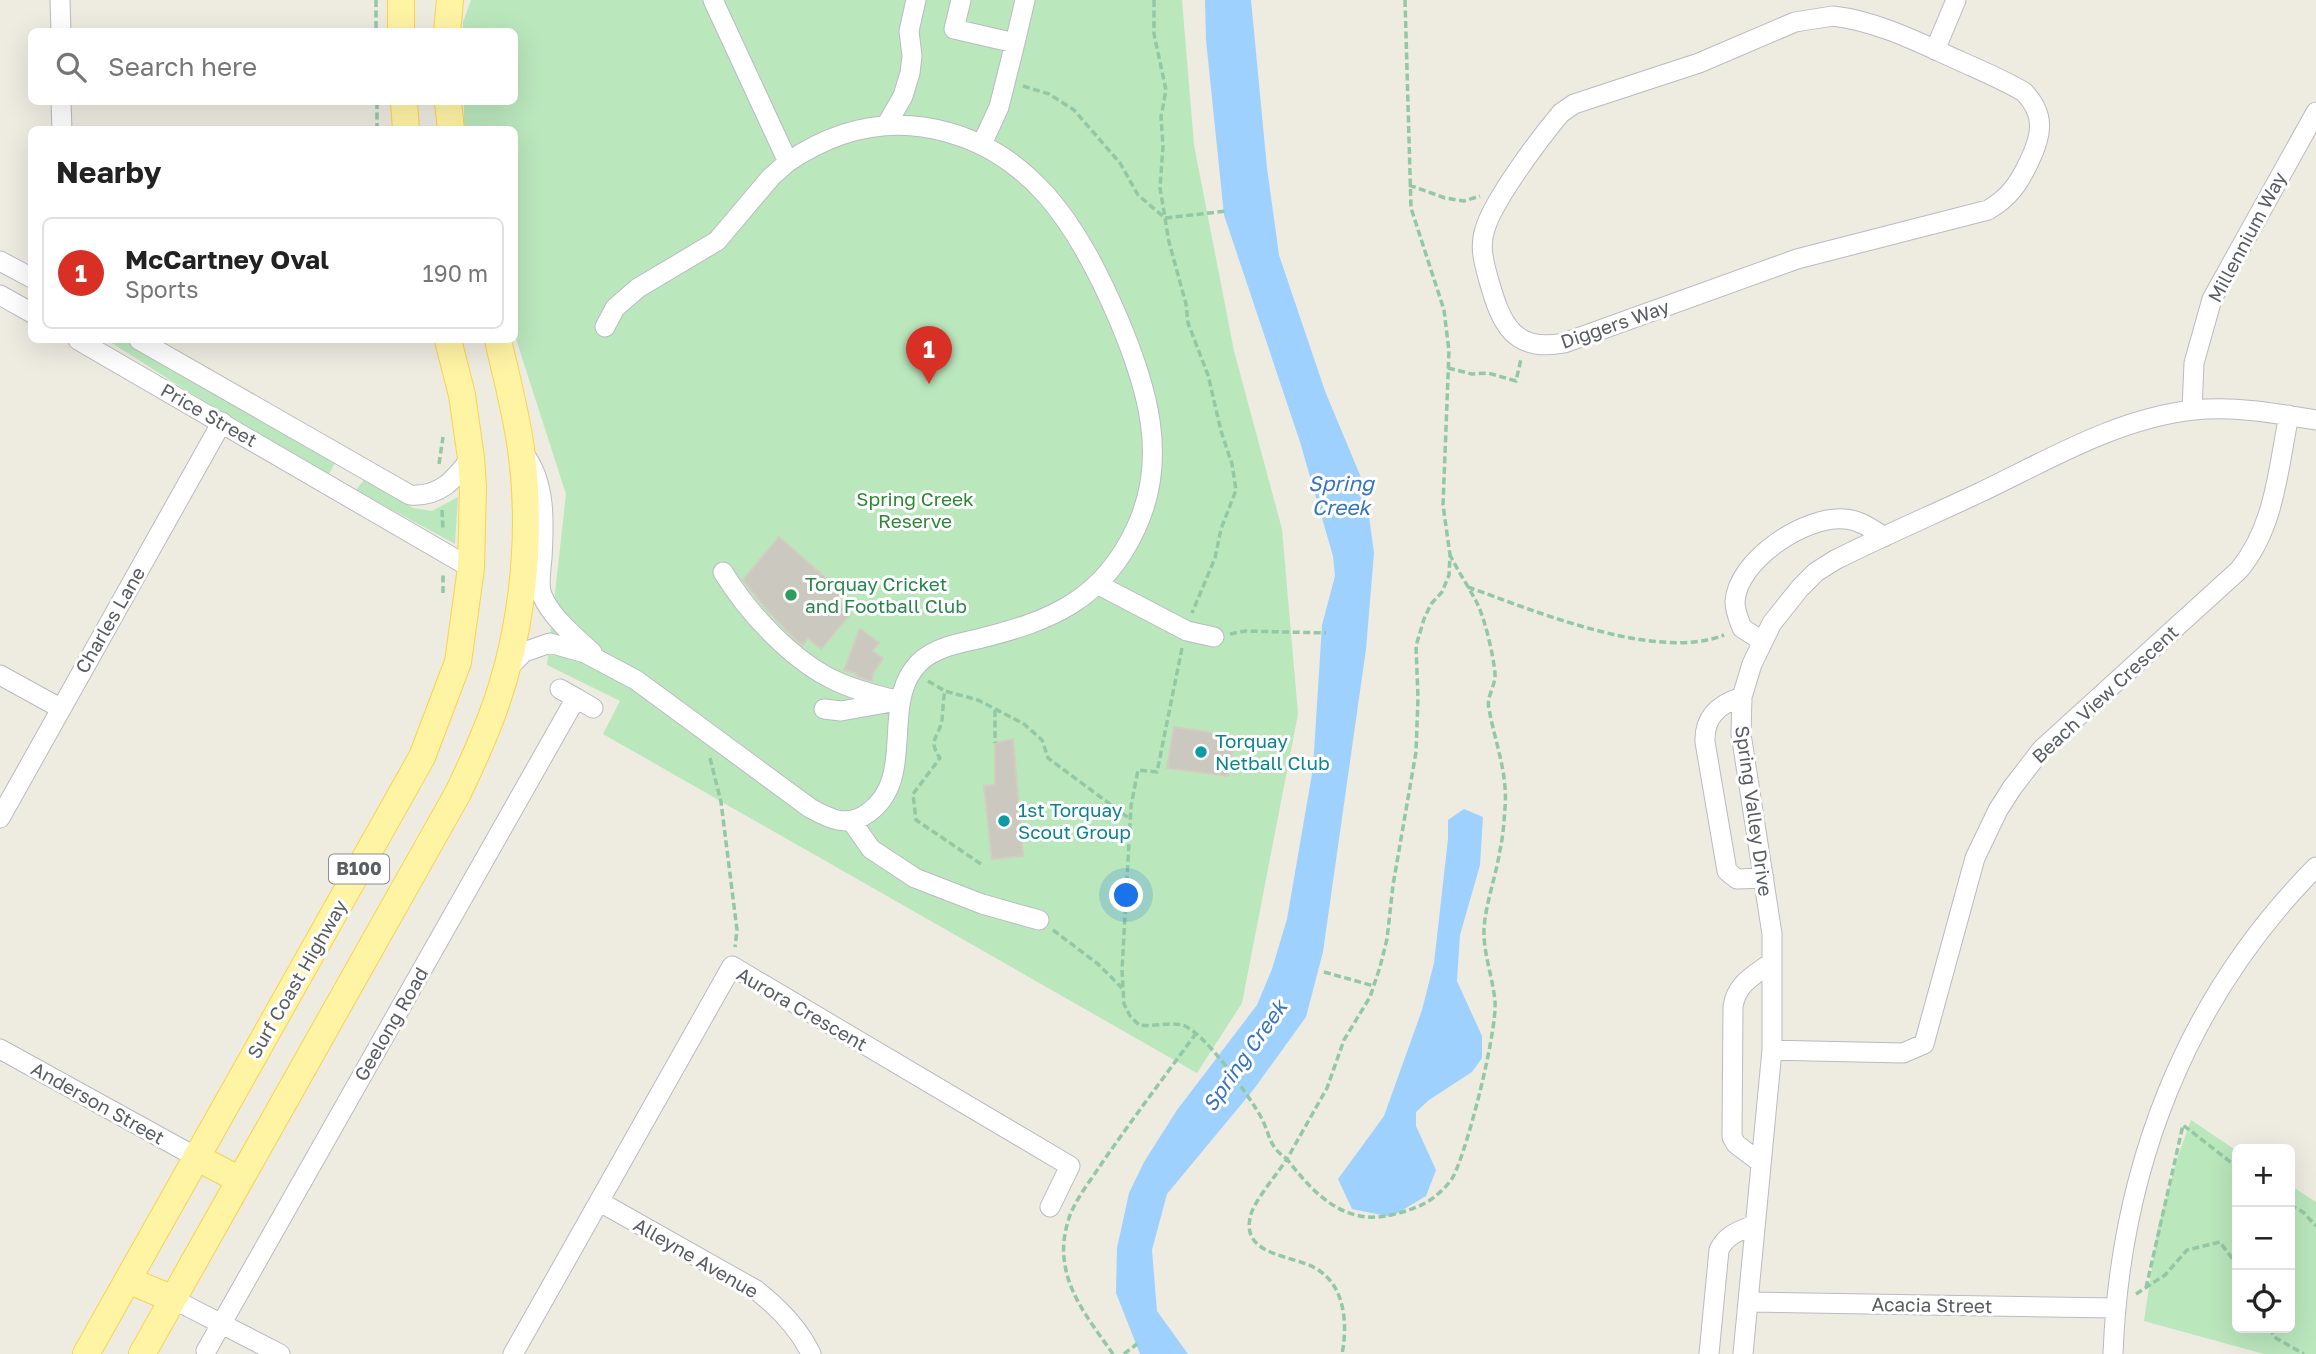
<!DOCTYPE html>
<html lang="en">
<head>
<meta charset="utf-8">
<style>
	:root { --surface:#fff; --page:#f2f2f2; --text:#222; --muted:#767676; --line:#e0e0e0; --accent:#d93025 }
	body { margin:0; font-family:"Golos Text",sans-serif; background:var(--page); color:var(--text) }
	.controls { position:absolute; right:21px; bottom:21px; display:grid; overflow:hidden; border-radius:10px; box-shadow:0 7px 28px #0002 }
	.controls button { width:63px; height:63px; display:grid; place-items:center; padding:0; border:0; border-bottom:2px solid var(--line); background:var(--surface); color:var(--text); font:35px sans-serif }
	.you { position:absolute; left:1127px; top:896px; width:24px; height:24px; margin:-18px; border:5px solid #fff; border-radius:50%; background:#1a73e8; box-shadow:0 0 0 10px #1a73e833 }
	.badge { display:grid; place-items:center; width:46px; height:46px; border-radius:50%; background:var(--accent); color:#fff; font-size:23px; font-weight:700 }
	.pin { position:absolute; translate:-50% -58px; filter:drop-shadow(0 2px 4px #0008) }
	.pin::after { content:''; position:absolute; top:37px; width:24px; height:21px; background:inherit; clip-path:polygon(0 0,100% 0,50% 100%) }
	.list { margin:0; padding:0; list-style:none }
	h2 { display:flex; justify-content:space-between; align-items:center; height:91px; margin:0; padding:0 28px; font-size:30px }
	h2 small { font-size:23px; font-weight:400; color:var(--muted) }
	.list li { display:grid; grid-template-columns:46px 1fr auto; gap:21px; align-items:center; box-sizing:border-box; height:112px; margin:0 14px 14px; padding:0 14px; border:2px solid var(--line); border-radius:10px }
	.list b { display:block; font-size:26px; white-space:nowrap }
	.list p { margin:0; font-size:23px; white-space:nowrap; color:var(--muted) }
	.list em { font-size:23px; font-style:normal; color:var(--muted) }
	.icon { flex:none; width:38px; height:38px; fill:none; stroke:currentColor; stroke-width:2; stroke-linecap:round; stroke-linejoin:round }
	.map { position:relative; flex:none; width:2316px; height:1354px; overflow:hidden }
	.search { position:absolute; background:var(--surface); box-shadow:0 7px 28px #0002; left:28px; top:28px; width:490px; height:77px; display:flex; align-items:center; gap:18px; box-sizing:border-box; padding:0 24px; border-radius:10px; color:var(--muted); font-size:26px }
	.panel { position:absolute; background:var(--surface); box-shadow:0 7px 28px #0002; left:28px; top:126px; width:490px; height:217px; border-radius:10px }
	.map>svg:first-child { display:block }
	.green { fill:#bbe7bd }
	.water { fill:#9fd1ff }
	.building { fill:#cbc8c0; stroke:#d3cdbf; stroke-width:2 }
	.lines { fill:none; stroke-linecap:round; stroke-linejoin:round }
	.minor-casing { stroke:#b9bbc1; stroke-width:21 }
	.major-casing { stroke:#fbd24c; stroke-width:28 }
	.path { stroke:#93c8a5; stroke-width:3.5; stroke-dasharray:7 3.5; stroke-linecap:butt }
	.minor { stroke:#fff; stroke-width:19 }
	.major { stroke:#fff4a4; stroke-width:26 }
	.leisure-dot { fill:#2e9e5b; stroke:#fff; stroke-width:2.5 }
	.culture-dot { fill:#0f9aa8; stroke:#fff; stroke-width:2.5 }
	.labels { text-anchor:middle; stroke-width:6; stroke-linejoin:round; paint-order:stroke }
	.shield { fill:#fff; stroke:#8b8e92; stroke-width:2 }
	.shield-label { font-size:18px; font-weight:bold; fill:#595d63 }
	.street-label { font-size:19px; fill:#595d63; stroke:#fff }
	.park-label { font-size:19px; fill:#2e8536; stroke:#fff }
	.leisure-label { font-size:19px; fill:#27864d; stroke:#fff; text-anchor:start }
	.culture-label { font-size:19px; fill:#0d838f; stroke:#fff; text-anchor:start }
	.water-label { font-size:21px; font-style:italic; fill:#3875c1; stroke:#fff }
</style>
</head>
<body>
<div class="map">
<svg width="2316" height="1354" viewBox="0 0 2316 1354">
	<rect width="100%" height="100%" fill="#eeebe1"/>
	<path class="green" d="M471 0H1182L1194 145 1234 351 1282 529 1298 714 1242 1003 1197 1073 603 734 620 701 547 665 566 494 515 336 514 130H464V102H514V32L463 31V22Z
		M107 340H126L336 461 328 476 181 387Z
		M364 480 413 508 432 511 458 497 455 544 356 490Z
		M2191 1120 2237 1151V1328H2290V1185L2316 1202V1354H2264L2144 1321 2158 1227 2177 1159Z"/>
	<path class="water" d="M1205 0H1251L1267 168 1279 255 1325 391 1365 487 1374 553 1366 649 1323 952 1306 1017 1254 1089 1167 1194 1152 1250 1157 1311 1188 1354H1140L1116 1293 1117 1248 1129 1193 1144 1162 1177 1110 1257 1005 1272 969 1287 919 1313 768 1322 625 1335 576 1333 556 1300 442 1224 215 1206 40Z
		M1464 809 1483 817 1480 865 1460 935 1457 981 1482 1036V1058L1472 1072 1429 1100 1416 1112V1126L1436 1170 1426 1196 1391 1217 1352 1209 1338 1179 1384 1116 1422 1010 1434 963 1448 839V820Z"/>
	<path class="building" d="M779 537 842 592 835 599 851 613 821 649 808 638 803 645 796 640 768 611 743 580Z
		M860 629 879 643 872 651 883 658 873 673 872 681 859 677 855 673 844 670Z
		M1174 727 1235 736 1228 776 1167 768Z
		M1013 739 1023 856 992 859 984 786 995 785V743Z"/>
	<g class="lines">
		<defs>
			<path id="minor" d="M60 0 61 32
				M961 0 954 29 1015 43 999 107 982 144
				M1833 16C1877 21 1920 43 1960 61 1982 71 2004 80 2024 92 2046 115 2042 135 2029 162 2019 183 2009 198 1988 210L1797 259 1564 343C1513 353 1501 323 1489 281 1484 263 1479 247 1485 229 1494 199 1540 138 1561 113L1574 104 1699 63 1795 22Z
				M1015 43 1025 0
				M1935 50 1956 0
				M61 102 62 130
				M887 124 903 96 910 73 912 56 909 31 916 0
				M0 261 32 278
				M0 295 32 313
				M605 327 615 308 638 288 717 241 771 177 788 162 713 0
				M78 340 471 568
				M139 340 410 495C440 497 454 480 471 458
				M2192 410 2194 363 2212 299 2316 112
				M524 454C546 482 544 523 542 558 541 570 538 584 542 595 551 617 575 637 592 652
				M723 572C748 613 793 662 838 682 858 691 879 696 900 701
				M1099 585 1187 631 1214 637
				M1762 641 1742 628C1739 620 1735 611 1735 602 1737 560 1806 515 1845 519 1860 520 1872 529 1884 537
				M507 669 524 652 550 643 585 653 636 680 810 808C830 819 847 828 868 813 915 780 883 711 913 670 927 649 955 644 978 639 1051 621 1103 600 1136 528 1169 458 1147 386 1118 318 1079 227 1029 143 923 127 873 120 829 134 788 162
				M0 675 60 708
				M560 689 576 698
				M1742 697C1719 704 1704 716 1705 742L1727 871 1737 879 1764 878
				M824 709 841 711 892 702
				M0 818 222 422
				M852 822 871 849 915 878 982 904 1039 920
				M0 1049 196 1157
				M1772 1050 1903 1053 1924 1044 1975 858 1998 810 2012 788 2042 749 2239 570C2275 527 2278 469 2289 415
				M1761 1163 1736 1144 1732 1137 1733 1007C1736 984 1754 975 1772 962
				M600 1202 756 1290C779 1308 799 1328 811 1354
				M173 1299 280 1354
				M1748 1302 2115 1308
				M206 1351 576 698 593 708
				M513 1354 732 966 1070 1166 1050 1207
				M1709 1354 1719 1250C1726 1235 1739 1231 1754 1225
				M1743 1354 1772 1050V934L1741 734 1742 697 1752 664 1772 623 1800 588 1816 572 1835 560C1883 536 1932 515 1981 492 2048 460 2118 418 2194 410 2236 406 2275 413 2316 420
				M2113 1354C2120 1170 2185 999 2316 867"/>
			<path id="major" d="M401 0V32
				M447 32 450 0
				M404 102 406 130
				M448 102 451 130
				M196 1157 240 1180
				M128 1280 173 1299
				M86 1354 422 757 458 662 471 568 473 487 471 458 462 395 448 340
				M142 1354 458 793C467 774 476 755 484 735 521 649 534 542 521 449 516 412 506 376 498 340"/>
		</defs>
		<use href="#minor" class="minor-casing"/>
		<use href="#major" class="major-casing"/>
		<path class="path" d="M376 0V32
			M1154 0V34L1166 90 1161 117 1163 146 1160 188 1169 242 1186 304 1188 323 1208 375 1221 431 1232 464 1236 490 1221 529 1215 558 1192 613
			M1405 0 1411 208 1444 310 1449 351 1443 505 1450 555 1449 575 1442 592 1431 604 1424 619 1416 646 1418 698 1416 752 1393 885 1387 939 1380 967 1370 997 1344 1040 1327 1088 1287 1159C1313 1193 1344 1226 1391 1215 1408 1211 1427 1205 1439 1193 1444 1189 1450 1182 1453 1177 1468 1148 1497 1032 1495 1002 1493 977 1483 954 1484 928 1486 902 1496 876 1500 850 1503 837 1504 822 1505 808 1508 774 1495 742 1489 709 1486 696 1496 686 1495 673 1493 654 1485 618 1476 601 1468 586 1458 571 1450 555
			M1023 86 1049 94 1074 110 1120 163 1138 195 1165 218 1227 211
			M377 102V130
			M1409 185 1445 198 1464 201 1480 196
			M1448 368 1472 374 1488 373 1516 381 1521 359
			M439 464 443 437
			M442 510 443 530
			M1468 587C1535 611 1656 662 1724 635
			M443 593V572
			M1230 634 1245 631 1326 633
			M1182 648 1157 772 1138 770 1131 806 1122 970 1124 1004 1130 1016 1139 1025C1153 1027 1169 1022 1182 1025 1203 1030 1251 1098 1262 1119 1271 1137 1268 1146 1287 1159 1278 1173 1252 1203 1250 1218 1242 1256 1293 1255 1315 1268 1345 1284 1348 1324 1342 1354
			M928 681 945 691
			M995 710V743
			M710 758 721 802 737 930 735 947
			M981 864 916 820 913 794 940 758C927 740 939 737 942 720 943 711 943 700 945 691L978 700 1024 724 1042 740 1048 758 1130 819
			M1053 930 1098 964 1122 988
			M1324 972 1374 986
			M2290 1205 2303 1212 2316 1226
			M2146 1288 2183 1125 2237 1167
			M2136 1294 2165 1275 2187 1250 2220 1242 2237 1265
			M2270 1328 2274 1337 2304 1354
			M1113 1354C1095 1328 1070 1298 1065 1265 1062 1249 1064 1234 1069 1218 1076 1198 1091 1180 1102 1163 1133 1118 1165 1076 1197 1032
			M1124 1354 1137 1344"/>
		<use href="#minor" class="minor"/>
		<use href="#major" class="major"/>
	</g>
	<circle class="leisure-dot" cx="791" cy="595" r="7"/>
	<g class="culture-dot">
		<circle cx="1201" cy="752" r="7"/>
		<circle cx="1004" cy="821" r="7"/>
	</g>
	<g class="labels">
		<rect class="shield" x="329" y="854.5" width="60" height="29" rx="5"/>
		<g class="shield-label">
			<text x="359" y="875">B100</text>
		</g>
		<g class="street-label">
			<text transform="translate(2247 237) rotate(-62)" y="7">Millennium Way</text>
			<text transform="translate(1615 324) rotate(-19)" y="7">Diggers Way</text>
			<text transform="translate(209 415) rotate(30)" y="7">Price Street</text>
			<text transform="translate(110 620) rotate(-60)" y="7">Charles Lane</text>
			<text transform="translate(2105 694) rotate(-43)" y="7">Beach View Crescent</text>
			<text transform="translate(1754 811) rotate(82)" y="7">Spring Valley Drive</text>
			<text transform="translate(297 979) rotate(-60)" y="7">Surf Coast Highway</text>
			<text transform="translate(802 1009) rotate(30)" y="7">Aurora Crescent</text>
			<text transform="translate(391 1024) rotate(-60)" y="7">Geelong Road</text>
			<text transform="translate(98 1103) rotate(29)" y="7">Anderson Street</text>
			<text transform="translate(696 1258) rotate(30)" y="7">Alleyne Avenue</text>
			<text transform="translate(1932 1305) rotate(1)" y="7">Acacia Street</text>
		</g>
		<g class="park-label">
			<text x="915" y="506">Spring Creek<tspan x="915" dy="22">Reserve</tspan></text>
		</g>
		<g class="leisure-label">
			<text x="805" y="591">Torquay Cricket<tspan x="805" dy="22">and Football Club</tspan></text>
		</g>
		<g class="culture-label">
			<text x="1215" y="748">Torquay<tspan x="1215" dy="22">Netball Club</tspan></text>
			<text x="1018" y="817">1st Torquay<tspan x="1018" dy="22">Scout Group</tspan></text>
		</g>
		<g class="water-label">
			<text x="1341" y="491">Spring<tspan x="1341" dy="24">Creek</tspan></text>
			<text transform="translate(1245 1056) rotate(-55)" y="7">Spring Creek</text>
		</g>
	</g>
</svg>
<div class="controls">
<button>+</button>
<button>−</button>
<button><svg class="icon" aria-label="locate" viewBox="0 0 24 24"><circle cx="12" cy="12" r="6"/><path d="M12 2v4M12 18v4M2 12h4M18 12h4"/></svg></button>
</div>
<div class="you"></div>
<div class="pin badge" style="left:929px;top:384px">1</div>
<div class="search"><svg class="icon" aria-label="search" viewBox="0 0 24 24"><circle cx="10" cy="10" r="6"/><path d="M15 15l6 6"/></svg>Search here</div>
<section class="panel">
<h2>Nearby<small></small></h2>
<ul class="list">
<li><span class="badge">1</span><div><b>McCartney Oval</b><p>Sports</p></div><em>190 m</em></li>
</ul>
</section>
</div>
</body>
</html>
